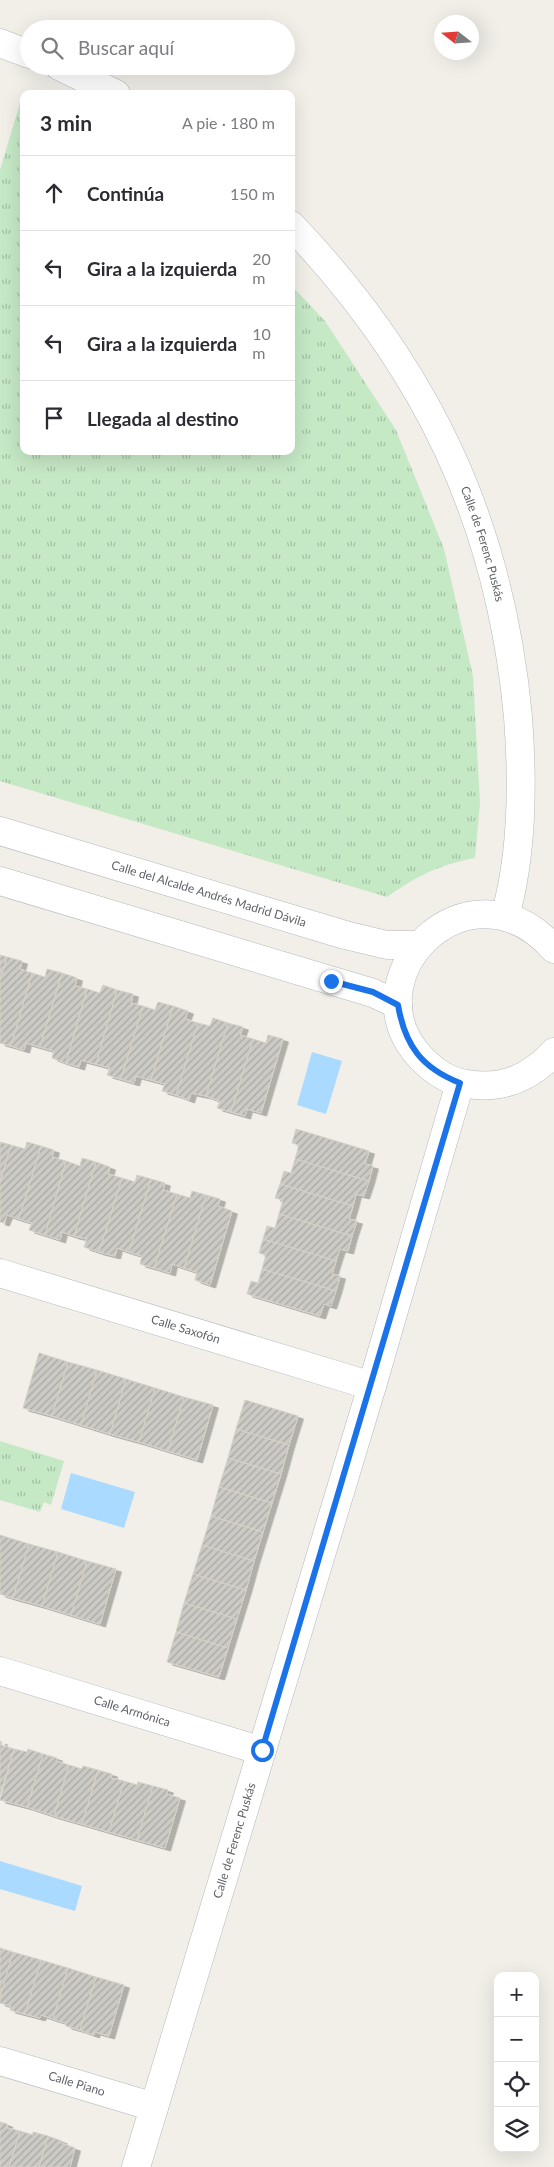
<!DOCTYPE html>
<html lang="es">
<head>
<meta charset="utf-8">
<style>
	:root { --surface:#fff; --page:#f2f2f3; --text:#2b2b33; --muted:#7c7c81; --line:#e1e1e2 }
	body { margin:0; font-family:Lato,sans-serif; background:var(--page); color:var(--text) }
	.controls { position:absolute; right:15px; bottom:15px; display:grid; overflow:hidden; border-radius:10px; box-shadow:0 5px 20px #0002 }
	.controls button { width:45px; height:45px; display:grid; place-items:center; padding:0; border:0; border-bottom:1px solid var(--line); background:var(--surface); color:var(--text); font:25px sans-serif }
	.compass { position:absolute; left:434px; top:15px; width:45px; height:45px; border-radius:50%; background:var(--surface); box-shadow:0 5px 20px #0002; rotate:287deg }
	.stop { position:absolute; width:15px; height:15px; margin:-11px; border:4px solid #1a73e8; border-radius:50%; background:#fff }
	.stop.end { background:#1a73e8; border-color:#fff; box-shadow:0 1px 5px #0008 }
	.list { margin:0; padding:0; list-style:none }
	h2 { display:flex; justify-content:space-between; align-items:center; height:65px; margin:0; padding:0 20px; font-size:21px }
	h2 small { font-size:16px; font-weight:400; color:var(--muted) }
	.list li { display:grid; grid-template-columns:32px 1fr auto; gap:15px; align-items:center; box-sizing:border-box; height:75px; padding:0 20px; border-top:1px solid var(--line) }
	.list b { display:block; font-size:19px; white-space:nowrap }
	.list em { font-size:16px; font-style:normal; color:var(--muted) }
	.icon { flex:none; width:28px; height:28px; fill:none; stroke:currentColor; stroke-width:2; stroke-linecap:round; stroke-linejoin:round }
	.map { position:relative; flex:none; width:554px; height:2167px; overflow:hidden }
	.search { position:absolute; background:var(--surface); box-shadow:0 5px 20px #0002; left:20px; top:20px; width:275px; height:55px; display:flex; align-items:center; gap:12px; box-sizing:border-box; padding:0 18px; border-radius:28px; color:var(--muted); font-size:19px }
	.panel { position:absolute; background:var(--surface); box-shadow:0 5px 20px #0002; left:20px; top:90px; width:275px; height:365px; border-radius:10px }
	.map>svg:first-child { display:block }
	.grass { fill:url(#grass-tufts) }
	.water { fill:#aadaff }
	.building { fill:url(#building-hatch); stroke:#d6d1c6; filter:url(#shadow) }
	.lines { fill:none; stroke-linecap:round; stroke-linejoin:round }
	.minor-casing { stroke:#b5b8bc; stroke-width:29 }
	.minor { stroke:#fff; stroke-width:28 }
	.route { stroke:#1a73e8; stroke-width:6 }
	.labels { text-anchor:middle; stroke-width:5; stroke-linejoin:round; paint-order:stroke }
	.street-label { font-size:12px; fill:#5f6368; stroke:#fff }
</style>
</head>
<body>
<div class="map">
<svg width="554" height="2167" viewBox="0 0 554 2167">
	<defs>
		<pattern id="grass-tufts" width="24" height="20" patternUnits="userSpaceOnUse" patternTransform="scale(1.25)"><rect width="24" height="20" fill="#c5e8c5"/><path d="M3 7l-1-3M5 7V3M7 7l1-3M15 17l-1-3M17 17v-4M19 17l1-3" fill="none" stroke="#a3c0a4"/></pattern>
		<pattern id="building-hatch" width="6" height="6" patternUnits="userSpaceOnUse" patternTransform="scale(1.25)"><rect width="6" height="6" fill="#cccac5"/><path d="M-1 1l2-2M0 6l6-6M5 7l2-2" fill="none" stroke="#a9a8a4"/></pattern>
		<filter id="shadow"><feDropShadow dx="5.5" dy="3" stdDeviation="0" flood-color="#0004"/></filter>
	</defs>
	<rect width="100%" height="100%" fill="#f1efe8"/>
	<path class="grass" d="M23 93 25 94 24 451H291V285L325 321 396 430 444 549 473 676 480 803 475 858C438 865 417 876 387 897L0 781V170Z
		M0 1441 64 1461 51 1505 44 1502 40 1512 0 1500Z"/>
	<path class="water" d="M312 1052 342 1061 326 1114 297 1105Z
		M71 1473 135 1492 124 1528 61 1509Z
		M0 1861 82 1886 75 1911 0 1889Z"/>
	<path class="building" d="M0 955 7 957 0 980Z
		M7 957 22 961 20 969 32 973 11 1046 0 1043V980Z
		M47 969 62 973 40 1047 26 1043 24 1050 11 1046 32 973 45 977Z
		M62 973 77 978 75 986 87 989 66 1063 52 1058 54 1051 40 1047Z
		M103 985 117 990 96 1064 81 1060 79 1067 66 1063 87 989 100 993Z
		M117 990 133 994 131 1003 143 1006 121 1079 107 1075 110 1068 96 1064Z
		M158 1002 173 1006 151 1080 136 1076 134 1083 121 1079 143 1006 155 1010Z
		M173 1006 188 1011 185 1019 198 1023 176 1095 162 1091 165 1084 151 1080Z
		M213 1018 228 1023 206 1096 191 1093 189 1100 176 1095 198 1023 210 1026Z
		M228 1023 243 1027 240 1035 253 1039 231 1112 217 1108 220 1101 206 1096Z
		M268 1035 283 1039 261 1113 247 1109 245 1116 231 1112 253 1039 266 1043Z
		M296 1129 369 1151 365 1164 373 1166 369 1181 295 1159 299 1145 292 1143Z
		M0 1142 11 1145 0 1182Z
		M27 1142 41 1146 19 1219 7 1215 4 1223 0 1222V1182L11 1145 25 1149Z
		M41 1146 54 1150 52 1157 66 1161 45 1235 29 1230 32 1223 19 1219Z
		M82 1158 96 1162 74 1236 62 1232 60 1240 45 1235 66 1161 80 1166Z
		M295 1159 369 1181 364 1196 356 1194 353 1206 280 1184 284 1171 291 1173Z
		M96 1162 110 1167 108 1174 122 1178 99 1252 84 1247 87 1239 74 1236Z
		M137 1175 151 1179 129 1252 117 1248 115 1256 99 1252 122 1178 135 1182Z
		M151 1179 165 1183 163 1190 177 1194 154 1268 140 1264 142 1256 129 1252Z
		M280 1184 353 1206 349 1219 357 1221 352 1236 279 1214 283 1200 275 1198Z
		M192 1191 206 1195 184 1268 172 1264 170 1273 154 1268 177 1194 190 1198Z
		M206 1195 220 1199 218 1206 232 1211 210 1285 195 1280 197 1272 184 1268Z
		M279 1214 352 1236 348 1251 340 1249 336 1261 263 1239 267 1226 275 1228Z
		M263 1239 336 1261 332 1274 340 1276 336 1291 262 1269 266 1255 259 1253Z
		M262 1269 336 1291 331 1306 324 1304 320 1316 247 1294 251 1281 258 1283Z
		M39 1353 68 1362 52 1416 23 1408Z
		M68 1362 97 1370 81 1425 52 1416Z
		M97 1370 126 1379 110 1434 81 1425Z
		M126 1379 155 1388 139 1442 110 1434Z
		M155 1388 184 1397 168 1451 139 1442Z
		M184 1397 213 1405 197 1460 168 1451Z
		M245 1400 298 1416 289 1445 236 1429Z
		M236 1429 289 1445 281 1474 228 1458Z
		M228 1458 281 1474 272 1503 219 1487Z
		M219 1487 272 1503 263 1532 211 1516Z
		M211 1516 263 1532 254 1561 202 1545Z
		M0 1535 29 1544 13 1598 0 1594Z
		M29 1544 58 1552 42 1606 13 1598Z
		M202 1545 254 1561 246 1590 193 1574Z
		M58 1552 87 1561 71 1615 42 1606Z
		M87 1561 116 1569 100 1624 71 1615Z
		M193 1574 246 1590 237 1619 184 1603Z
		M184 1603 237 1619 228 1648 176 1632Z
		M176 1632 228 1648 219 1677 167 1662Z
		M0 1741 2 1742 1 1745 14 1749 0 1795Z
		M14 1749 27 1752 28 1749 43 1754 27 1807 0 1800Z
		M43 1754 57 1758 56 1761 69 1765 54 1816 27 1807Z
		M69 1765 82 1769 83 1766 98 1770 82 1824 54 1816Z
		M98 1770 112 1774 111 1778 124 1781 109 1832 82 1824Z
		M124 1781 137 1785 138 1782 153 1786 137 1840 109 1832Z
		M153 1786 168 1790 166 1794 180 1798 165 1848 137 1840Z
		M0 1948 13 1952 0 1997Z
		M13 1952 41 1960 25 2014 10 2010 11 2006 0 2003V1997Z
		M41 1960 68 1968 53 2019 41 2015 40 2018 25 2014Z
		M68 1968 96 1977 80 2030 66 2026V2023L53 2019Z
		M96 1977 124 1985 109 2036 95 2032 94 2035 80 2030Z
		M0 2122 7 2124V2128L20 2131 9 2167H0Z
		M20 2131 33 2135V2132L48 2136 39 2167H9Z
		M48 2136 62 2141 61 2143 75 2148 70 2167H39Z"/>
	<g class="lines">
		<defs>
			<g id="minor">
				<path d="M0 43 29 54"/>
				<path d="M59 66 116 94"/>
				<path id="s1" d="M291 225C426 366 500 521 518 717 523 782 523 853 505 916"/>
				<path id="s2" d="M0 831 345 935 387 945H419"/>
				<path d="M0 881 373 993 398 1005"/>
				<path d="M554 949C468 852 345 980 422 1059 434 1071 449 1082 467 1084 503 1090 530 1078 554 1052"/>
				<path id="s3" d="M0 1273 372 1386"/>
				<path id="s4" d="M0 1671 262 1751"/>
				<path id="s5" d="M0 2061 154 2107"/>
				<path id="s6" d="M136 2167 372 1386 460 1083"/>
			</g>
		</defs>
		<use href="#minor" class="minor-casing"/>
		<use href="#minor" class="minor"/>
	</g>
	<g class="lines">
		<path class="route" d="M262 1750 460 1083C422 1068 405 1046 398 1005L373 992 331 981"/>
	</g>
	<g class="labels">
		<g class="street-label">
			<text dy="4" stroke="none"><textPath href="#s1" startOffset="376">Calle de Ferenc Puskás</textPath></text>
			<text dy="4" stroke="none"><textPath href="#s2" startOffset="218">Calle del Alcalde Andrés Madrid Dávila</textPath></text>
			<text dy="4" stroke="none"><textPath href="#s3" startOffset="194">Calle Saxofón</textPath></text>
			<text dy="4" stroke="none"><textPath href="#s4" startOffset="138">Calle Armónica</textPath></text>
			<text dy="4" stroke="none"><textPath href="#s6" startOffset="341">Calle de Ferenc Puskás</textPath></text>
			<text dy="4" stroke="none"><textPath href="#s5" startOffset="80">Calle Piano</textPath></text>
		</g>
	</g>
</svg>
<div class="controls">
<button>+</button>
<button>−</button>
<button><svg class="icon" aria-label="locate" viewBox="0 0 24 24"><circle cx="12" cy="12" r="6"/><path d="M12 2v4M12 18v4M2 12h4M18 12h4"/></svg></button>
<button><svg class="icon" aria-label="layers" viewBox="0 0 24 24"><path d="M12 4l9 5-9 5-9-5zM3 14l9 5 9-5"/></svg></button>
</div>
<svg class="compass" viewBox="-18 -18 36 36"><path d="M0-13l5 13h-10z" fill="#e53935"/><path d="M0 13l5-13h-10z" fill="#7c7c81"/></svg>
<div class="stop" style="left:262px;top:1750px"></div>
<div class="stop end" style="left:331px;top:981px"></div>
<div class="search"><svg class="icon" aria-label="search" viewBox="0 0 24 24"><circle cx="10" cy="10" r="6"/><path d="M15 15l6 6"/></svg>Buscar aquí</div>
<section class="panel">
<h2>3 min<small>A pie · 180 m</small></h2>
<ul class="list">
<li><svg class="icon" aria-label="ahead" viewBox="0 0 24 24"><path d="M12 20V5M6 11l6-6 6 6"/></svg><div><b>Continúa</b></div><em>150 m</em></li>
<li><svg class="icon" aria-label="left" viewBox="0 0 24 24"><path d="M17 20v-9H6M10 6l-5 5 5 5"/></svg><div><b>Gira a la izquierda</b></div><em>20 m</em></li>
<li><svg class="icon" aria-label="left" viewBox="0 0 24 24"><path d="M17 20v-9H6M10 6l-5 5 5 5"/></svg><div><b>Gira a la izquierda</b></div><em>10 m</em></li>
<li><svg class="icon" aria-label="arrive" viewBox="0 0 24 24"><path d="M6 21V4h12l-3 4 3 4H6"/></svg><div><b>Llegada al destino</b></div></li>
</ul>
</section>
</div>
</body>
</html>
